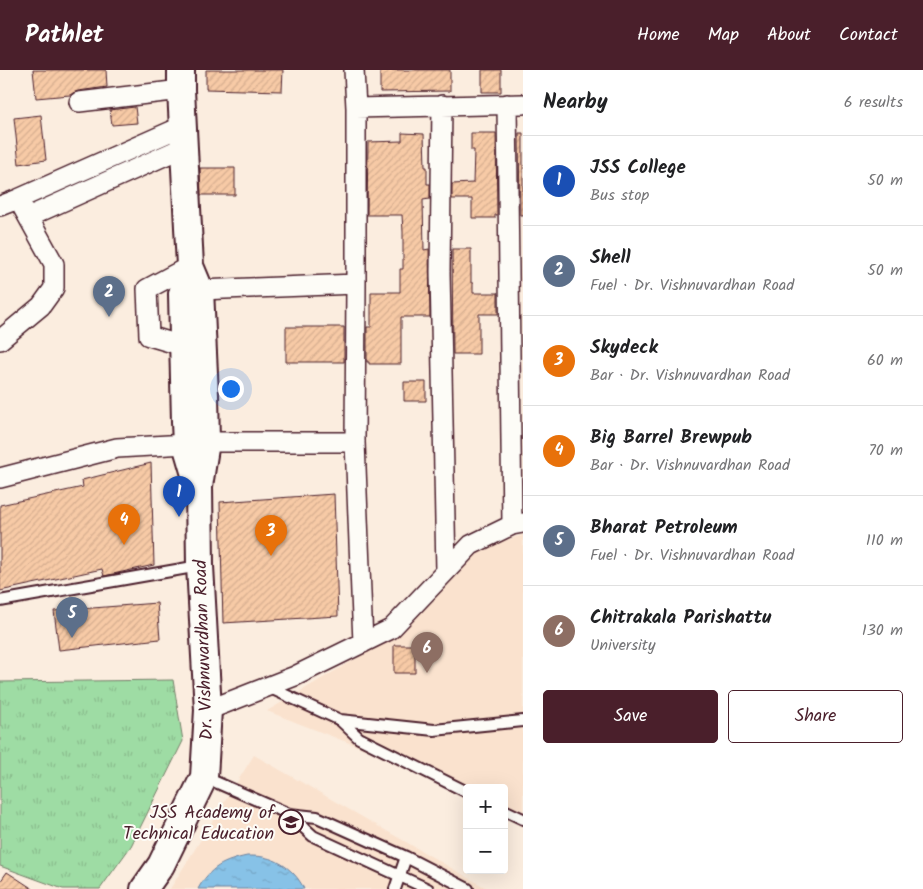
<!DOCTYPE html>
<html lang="en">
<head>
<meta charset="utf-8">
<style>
	:root { --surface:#fff; --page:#f6f6f6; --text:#202124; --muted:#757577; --line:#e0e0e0; --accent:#4a1f2b }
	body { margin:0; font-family:Kalam,sans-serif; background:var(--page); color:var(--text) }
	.controls { position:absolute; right:15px; bottom:15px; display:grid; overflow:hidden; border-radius:5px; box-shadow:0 5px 20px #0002 }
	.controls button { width:45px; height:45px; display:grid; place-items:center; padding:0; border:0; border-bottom:1px solid var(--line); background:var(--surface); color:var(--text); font:25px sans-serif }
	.you { position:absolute; left:230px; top:318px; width:18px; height:18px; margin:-12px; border:4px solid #fff; border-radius:50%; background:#1a73e8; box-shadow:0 0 0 8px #1a73e833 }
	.badge { display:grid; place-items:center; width:32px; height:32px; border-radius:50%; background:var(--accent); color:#fff; font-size:16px; font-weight:700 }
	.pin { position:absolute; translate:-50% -41px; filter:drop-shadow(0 1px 2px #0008) }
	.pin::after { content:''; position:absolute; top:26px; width:18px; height:15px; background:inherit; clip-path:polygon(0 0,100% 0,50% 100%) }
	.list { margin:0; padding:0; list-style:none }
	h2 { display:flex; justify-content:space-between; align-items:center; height:65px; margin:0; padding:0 20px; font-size:21px }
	h2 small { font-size:16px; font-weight:400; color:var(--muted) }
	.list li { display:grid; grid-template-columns:32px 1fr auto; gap:15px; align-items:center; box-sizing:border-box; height:90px; padding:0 20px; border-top:1px solid var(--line) }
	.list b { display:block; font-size:19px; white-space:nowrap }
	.list p { margin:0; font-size:16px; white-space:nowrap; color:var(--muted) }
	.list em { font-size:16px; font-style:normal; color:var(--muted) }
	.actions { display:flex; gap:10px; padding:15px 20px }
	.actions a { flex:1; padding:11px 0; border:1px solid var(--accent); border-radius:5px; text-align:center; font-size:18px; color:var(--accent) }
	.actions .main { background:var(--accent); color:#fff }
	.map { position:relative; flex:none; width:523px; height:819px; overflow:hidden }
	header { display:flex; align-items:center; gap:30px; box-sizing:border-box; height:70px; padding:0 25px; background:var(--accent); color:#fff }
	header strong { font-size:24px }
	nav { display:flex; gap:28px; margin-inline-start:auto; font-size:18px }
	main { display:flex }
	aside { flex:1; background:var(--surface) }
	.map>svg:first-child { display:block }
	.built { fill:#fae2ce }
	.grass { fill:url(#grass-tufts); stroke:#747e68 }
	.water { fill:url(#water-ripples); stroke:#6f819c }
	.building { fill:url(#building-hatch); stroke:#4a1f2b }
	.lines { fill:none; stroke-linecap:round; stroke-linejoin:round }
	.service-casing { stroke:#4a1f2b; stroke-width:14 }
	.minor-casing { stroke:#4a1f2b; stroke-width:22 }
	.secondary-casing { stroke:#4a1f2b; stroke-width:30 }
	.service { stroke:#fdfcf7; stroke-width:10 }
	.minor { stroke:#fdfcf7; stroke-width:19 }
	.secondary { stroke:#fdfcf7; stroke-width:26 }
	.labels { text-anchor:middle; stroke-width:4; stroke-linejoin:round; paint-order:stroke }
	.street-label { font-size:18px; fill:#4a1f2b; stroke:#fdfcf7 }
	.poi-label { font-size:18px; fill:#4a1f2b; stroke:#fdfcf7; text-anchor:end }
</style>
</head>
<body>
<header>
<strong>Pathlet</strong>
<nav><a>Home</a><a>Map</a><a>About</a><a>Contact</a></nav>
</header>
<main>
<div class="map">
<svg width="523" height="819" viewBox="0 0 523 819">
	<defs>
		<pattern id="grass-tufts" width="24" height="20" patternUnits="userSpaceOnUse" patternTransform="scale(1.25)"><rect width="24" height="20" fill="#9edca4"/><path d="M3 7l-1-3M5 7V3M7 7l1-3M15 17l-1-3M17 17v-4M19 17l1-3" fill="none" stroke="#8abc8d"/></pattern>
		<pattern id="water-ripples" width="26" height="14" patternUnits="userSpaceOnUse" patternTransform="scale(1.25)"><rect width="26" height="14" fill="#87c2e7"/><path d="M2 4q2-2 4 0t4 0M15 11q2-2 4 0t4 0" fill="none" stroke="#76a6c6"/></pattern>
		<pattern id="building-hatch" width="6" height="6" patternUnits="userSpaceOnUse" patternTransform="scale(1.25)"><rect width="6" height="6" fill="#f7caa6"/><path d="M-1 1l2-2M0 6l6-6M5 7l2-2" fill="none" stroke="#d5ad8f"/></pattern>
	</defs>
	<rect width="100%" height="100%" fill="#fbeddf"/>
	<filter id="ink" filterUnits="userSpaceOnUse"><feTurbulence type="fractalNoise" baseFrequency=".02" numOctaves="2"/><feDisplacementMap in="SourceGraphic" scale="10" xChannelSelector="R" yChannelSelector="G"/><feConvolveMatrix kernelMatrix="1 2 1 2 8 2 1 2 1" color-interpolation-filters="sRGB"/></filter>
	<g filter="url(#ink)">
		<path class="built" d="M523 465V741L504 734V718H467V719L267 641 396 565 473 480Z
			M254 685 488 819H170Z"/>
		<path class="grass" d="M173 610 183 671 131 776 100 819H63L0 796V612Z"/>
		<path class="water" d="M247 786C252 786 258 786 263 787 281 790 297 803 304 819H198C210 797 224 791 247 786Z"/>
		<path class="building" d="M33 0H106L107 17 78 21 73 23 70 25 36 28Z
			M206 0H283L282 21 206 19Z
			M380 0H450V21L380 22Z
			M482 0H501V22H482Z
			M135 37 137 53 112 55 110 40Z
			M41 45 46 90 19 94 14 48Z
			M402 63 424 64 425 97H427V114H430V129L423 130 424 180 429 179 430 247H401V294H369V292H367V257H371V222H400V199H403V162L402 145H367L368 72 402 71Z
			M471 63H496L497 145H495V148H472V129H452V114L473 113 474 80H471Z
			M519 63H523V145H520Z
			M200 98H235V125H201Z
			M452 179H471V213H473V223H498V244H479V284H453Z
			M286 257H344V292H286Z
			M404 312H426V331H404Z
			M151 393 154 495 104 506 102 499 0 521V435L83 417 82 410Z
			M334 424 338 546 223 553 220 432Z
			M157 533 160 569 59 580 54 541Z
			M394 575H415V603H394Z
			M7 802 33 819H0V812Z"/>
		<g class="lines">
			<defs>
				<path id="service" d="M0 531 199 496
					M268 617 340 650 359 668 467 722
					M340 650 434 660 523 651
					M204 707 289 744 313 766 428 819
					M504 740 523 749
					M289 744 317 747 406 787 468 819
					M395 819 406 787"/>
				<path id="minor" d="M354 0 356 38V214L355 372 363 573
					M79 32 181 20
					M507 34 512 455
					M442 35 440 202 446 501
					M356 38 523 34
					M18 129 183 56
					M0 136 18 129 54 194V218L41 236 0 270
					M28 147 184 77
					M188 223 200 220 356 214
					M183 276 149 266 147 219 190 196
					M206 372H355
					M0 408 117 378 186 374
					M208 640 295 606 391 559 471 475 512 455 523 453"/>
				<path id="secondary" d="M190 196 182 224 185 352 186 374 196 408
					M144 819 161 795 204 707 208 640 200 496 199 416 206 372 205 325 200 220 190 196 181 20V0"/>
			</defs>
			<use href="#service" class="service-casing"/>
			<use href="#minor" class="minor-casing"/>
			<use href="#secondary" class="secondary-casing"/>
			<use href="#service" class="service"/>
			<use href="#minor" class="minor"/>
			<use href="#secondary" class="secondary"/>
		</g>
	</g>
	<defs>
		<symbol id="university-ring" viewBox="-11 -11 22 22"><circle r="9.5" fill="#fdfcf7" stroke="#4a1f2b" stroke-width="1.5"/><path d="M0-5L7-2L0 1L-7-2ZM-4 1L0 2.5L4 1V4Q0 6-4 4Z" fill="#4a1f2b"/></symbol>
	</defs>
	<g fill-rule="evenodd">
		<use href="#university-ring" x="277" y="738" width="28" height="28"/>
	</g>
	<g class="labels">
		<g class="street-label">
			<text transform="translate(203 580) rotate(-92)" y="6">Dr. Vishnuvardhan Road</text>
		</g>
		<g class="poi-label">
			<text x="274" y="748">JSS Academy of<tspan x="274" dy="21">Technical Education</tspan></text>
		</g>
	</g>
</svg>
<div class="controls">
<button>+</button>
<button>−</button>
</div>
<div class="you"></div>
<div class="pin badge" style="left:179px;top:447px;background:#1a4fb4">1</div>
<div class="pin badge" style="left:109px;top:247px;background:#5c6f8a">2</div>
<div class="pin badge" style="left:271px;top:486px;background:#e8710a">3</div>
<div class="pin badge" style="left:124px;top:475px;background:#e8710a">4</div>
<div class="pin badge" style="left:72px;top:568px;background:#5c6f8a">5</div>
<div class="pin badge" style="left:427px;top:603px;background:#8d6e63">6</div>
</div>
<aside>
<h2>Nearby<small>6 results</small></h2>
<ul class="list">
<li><span class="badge" style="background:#1a4fb4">1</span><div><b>JSS College</b><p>Bus stop</p></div><em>50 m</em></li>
<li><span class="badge" style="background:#5c6f8a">2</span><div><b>Shell</b><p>Fuel · Dr. Vishnuvardhan Road</p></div><em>50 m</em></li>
<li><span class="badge" style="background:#e8710a">3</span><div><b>Skydeck</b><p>Bar · Dr. Vishnuvardhan Road</p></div><em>60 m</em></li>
<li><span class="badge" style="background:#e8710a">4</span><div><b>Big Barrel Brewpub</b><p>Bar · Dr. Vishnuvardhan Road</p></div><em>70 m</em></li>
<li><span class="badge" style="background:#5c6f8a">5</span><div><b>Bharat Petroleum</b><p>Fuel · Dr. Vishnuvardhan Road</p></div><em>110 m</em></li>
<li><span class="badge" style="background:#8d6e63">6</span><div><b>Chitrakala Parishattu</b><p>University</p></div><em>130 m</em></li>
</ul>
<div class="actions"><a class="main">Save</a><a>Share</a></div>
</aside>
</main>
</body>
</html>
